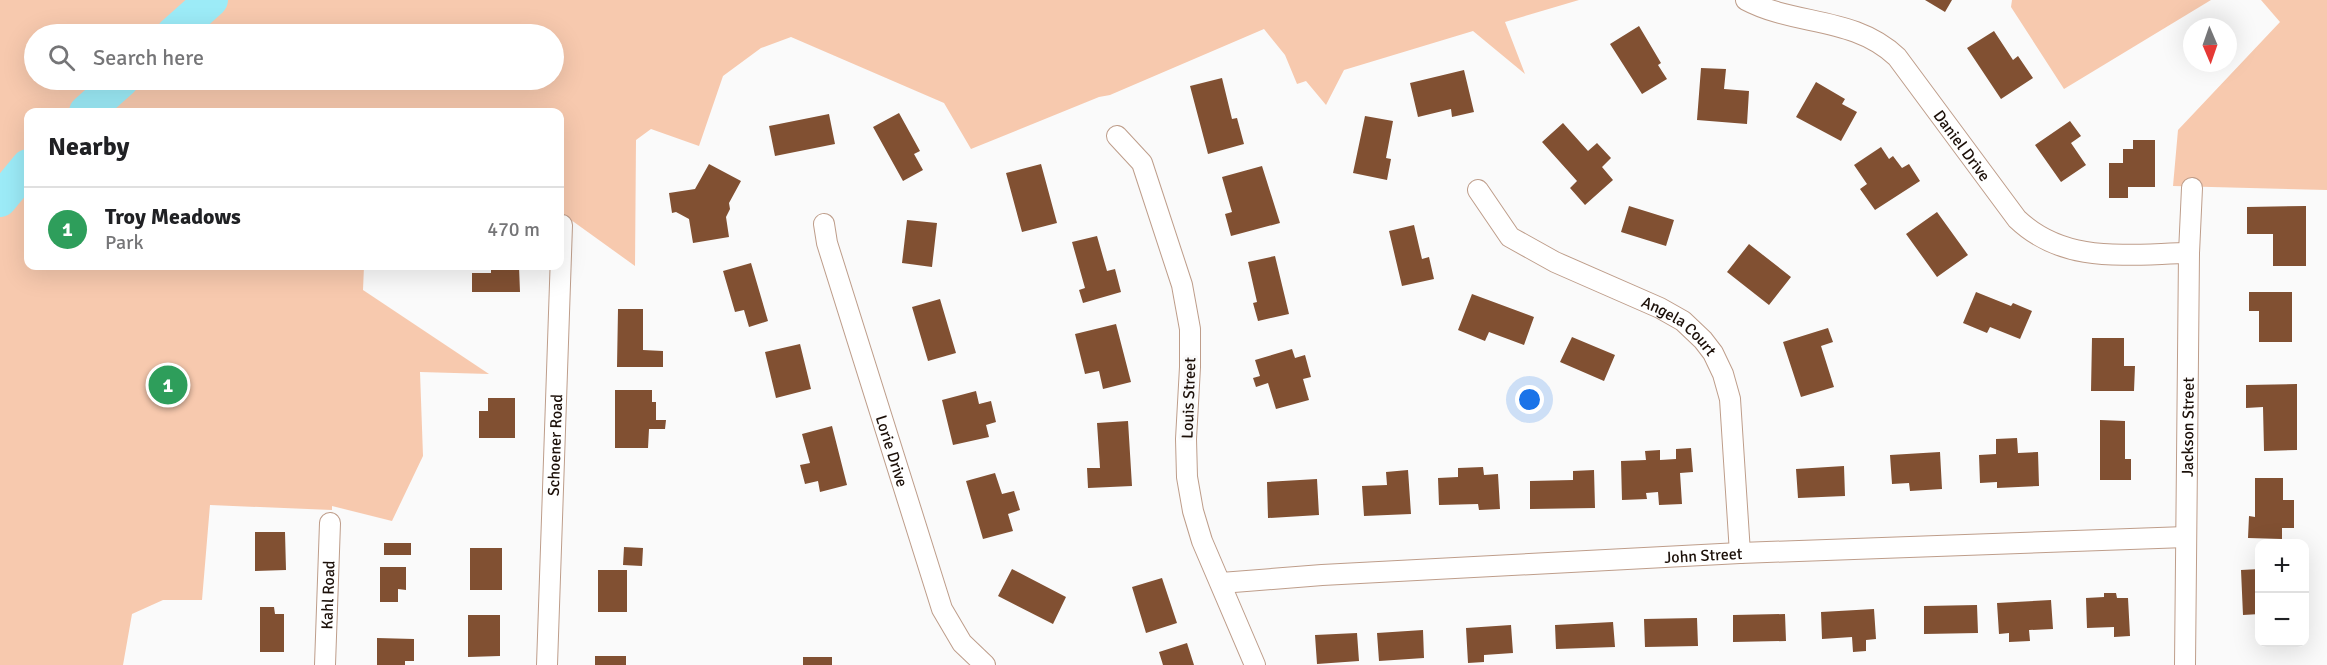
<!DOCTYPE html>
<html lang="en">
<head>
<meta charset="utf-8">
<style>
	:root { --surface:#fff; --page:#f2f2f2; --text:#202124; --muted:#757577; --line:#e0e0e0; --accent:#337b85 }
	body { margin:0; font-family:Signika,sans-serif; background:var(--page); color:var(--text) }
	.controls { position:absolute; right:18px; bottom:18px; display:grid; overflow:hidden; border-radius:12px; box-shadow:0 6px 24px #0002 }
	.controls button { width:54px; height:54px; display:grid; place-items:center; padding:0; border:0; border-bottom:2px solid var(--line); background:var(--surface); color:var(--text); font:30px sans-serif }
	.compass { position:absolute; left:2183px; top:18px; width:54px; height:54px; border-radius:50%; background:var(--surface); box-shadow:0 6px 24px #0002; rotate:178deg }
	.you { position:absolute; left:1530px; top:400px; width:21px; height:21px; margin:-15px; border:4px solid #fff; border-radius:50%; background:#1a73e8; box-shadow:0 0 0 9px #1a73e833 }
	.badge { display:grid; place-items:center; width:39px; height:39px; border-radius:50%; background:var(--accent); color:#fff; font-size:20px; font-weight:700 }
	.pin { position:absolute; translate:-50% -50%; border:3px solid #fff; box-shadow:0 2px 6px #0006 }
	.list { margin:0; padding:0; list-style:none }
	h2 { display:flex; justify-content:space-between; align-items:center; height:78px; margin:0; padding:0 24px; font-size:26px }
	h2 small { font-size:20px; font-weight:400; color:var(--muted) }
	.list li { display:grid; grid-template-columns:39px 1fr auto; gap:18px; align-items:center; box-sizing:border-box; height:84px; padding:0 24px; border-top:2px solid var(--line) }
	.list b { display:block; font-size:22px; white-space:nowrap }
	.list p { margin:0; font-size:20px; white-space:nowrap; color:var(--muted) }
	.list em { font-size:20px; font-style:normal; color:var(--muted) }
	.icon { flex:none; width:33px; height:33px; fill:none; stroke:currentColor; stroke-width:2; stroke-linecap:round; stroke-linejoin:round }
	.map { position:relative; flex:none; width:2327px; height:665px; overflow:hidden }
	.search { position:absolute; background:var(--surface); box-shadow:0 6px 24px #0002; left:24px; top:24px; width:540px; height:66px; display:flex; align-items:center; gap:15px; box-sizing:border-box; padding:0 21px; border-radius:33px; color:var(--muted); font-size:22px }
	.panel { position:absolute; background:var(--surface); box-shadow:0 6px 24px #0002; left:24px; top:108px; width:540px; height:162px; border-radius:12px }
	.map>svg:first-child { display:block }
	.green { fill:#f7c9ae; fill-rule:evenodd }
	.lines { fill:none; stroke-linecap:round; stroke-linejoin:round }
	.river { stroke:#9cebf7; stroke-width:34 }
	.building { fill:#815032 }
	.street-casing { stroke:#be9d8a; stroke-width:22 }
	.street { stroke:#fff; stroke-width:20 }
	.labels { text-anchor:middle; stroke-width:6; stroke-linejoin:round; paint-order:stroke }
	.street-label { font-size:16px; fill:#1c1009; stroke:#fafafa }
</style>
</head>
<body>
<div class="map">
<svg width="2327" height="665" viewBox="0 0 2327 665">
	<rect width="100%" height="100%" fill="#fafafa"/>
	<path class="green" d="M0 0H1579L1505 22 1525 74 1473 31 1344 70 1326 105 1306 81 1297 84 1285 55 1264 29 1110 95 1099 97 971 149 944 103 791 37 761 48 723 76 699 146 651 129 636 140 635 266 560 212V112H28V266H364L363 290 489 374 420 372 423 456 392 521 332 506V510L210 505 202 600H163L132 614 123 665H0ZM34 34H554V80H34Z
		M2012 0H2211L2064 89 2011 7Z
		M2261 0H2327V190L2173 186 2178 130 2280 22Z"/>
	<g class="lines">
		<path class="river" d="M173 34 211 0
			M86 112 122 80
			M0 200 28 166"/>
	</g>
	<path class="building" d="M1925 0H1952L1945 12Z
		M1639 26 1661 63 1658 65 1667 79 1642 94 1610 44Z
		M1994 31 2013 60 2018 56 2033 78 2001 99 1967 48Z
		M1701 68 1726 69 1724 89 1749 91 1747 124 1697 120Z
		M1464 70 1474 112 1452 117 1451 109 1418 117 1410 83Z
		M1222 78 1232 119 1237 118 1244 144 1208 154 1190 86Z
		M1816 82 1845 99 1842 104 1857 112 1841 141 1796 117Z
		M899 113 920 151 914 154 923 170 903 181 873 127Z
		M829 114 835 144 775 156 769 126Z
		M1365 116 1393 121 1386 158 1391 159 1387 180 1353 173Z
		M2070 121 2081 136 2071 143 2086 165 2061 182 2035 145Z
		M1563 123 1588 151 1597 143 1611 158 1602 167 1613 180 1585 205 1570 188 1577 181 1542 142Z
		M2133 140H2155V187H2128V198H2109V163H2123V149H2133Z
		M1881 147 1889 159 1893 156 1902 168 1909 164 1920 181 1875 210 1860 189 1867 184 1854 165Z
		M709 164 741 181 729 203 730 209 726 217 729 237 693 243 689 219 676 212 672 213 669 193 695 189Z
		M1041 164 1057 223 1022 232 1006 173Z
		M1262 166 1280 223 1231 236 1225 214 1232 212 1222 177Z
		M1629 206 1674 220 1666 246 1621 232Z
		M2306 206V266H2273V234H2247V207Z
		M1937 212 1968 255 1937 277 1906 234Z
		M907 220 937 223 932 267 902 263Z
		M1414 225 1422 259 1429 257 1434 279 1402 286 1389 231Z
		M1097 236 1107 271 1115 269 1121 292 1083 303 1079 290 1085 288 1072 242Z
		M1749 244 1791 277 1769 305 1727 272Z
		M1275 256 1289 314 1258 321 1253 303 1257 302 1248 262Z
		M751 263 768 321 749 327 744 310 735 312 723 271Z
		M491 266H519L520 292H472V273H491Z
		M1976 292 2011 306 2013 303 2032 311 2020 339 1990 327 1987 333 1963 323Z
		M2249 292H2292V342H2259V311H2249Z
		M1472 294 1534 317 1524 345 1489 332 1485 341 1458 330Z
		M940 299 956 353 928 361 912 307Z
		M618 309H643V350L663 351V367H617Z
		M1116 324 1131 382 1103 389 1099 371 1085 374 1075 334Z
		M1828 328 1833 342 1821 346 1834 387 1801 397 1783 342Z
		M1572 337 1615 355 1604 381 1560 362Z
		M2092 338H2124V366H2135L2134 391H2091Z
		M800 344 811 389 776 398 765 352Z
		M1292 349 1295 358 1305 355 1311 377 1303 379 1309 400 1276 409 1268 383 1256 387 1253 378 1260 376 1255 360Z
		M2297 384V450L2264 451 2263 407 2246 408V385Z
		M615 390H652V402H656V420H666L665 429H649L648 448H615Z
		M976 391 979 404 991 401 996 422 986 425 989 437 953 445 942 400Z
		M488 398H515V438H479V411H488Z
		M2100 420 2125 421V459H2131V480H2100Z
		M1128 421 1132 486 1088 488 1087 468H1100L1097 423Z
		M832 426 847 485 820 492 818 481 805 484 800 465 810 463 802 434Z
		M2017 438 2018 453 2038 452 2039 486 1997 488V482L1980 483 1979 455 1996 454V439Z
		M1691 448 1693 472 1680 473 1682 504 1659 505 1658 492 1646 493 1647 499 1622 500 1621 461 1646 460 1645 451 1660 450V460L1676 459V449Z
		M1940 452 1942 489 1910 491 1909 483 1892 484 1890 455Z
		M1844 466 1845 496 1798 498 1796 469Z
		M1483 467 1484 475 1498 474 1500 509 1479 510 1478 504 1439 505 1438 478 1458 477V468Z
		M1408 470 1411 514 1364 516 1362 486 1387 485 1386 472Z
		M1594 470 1595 508 1530 509V481L1573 480V471Z
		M995 473 1002 494 1014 491 1020 510 1008 514 1013 531 983 539 966 481Z
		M2255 478H2283V500H2294V528H2282V539L2248 538 2249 516 2255 517Z
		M1317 479 1319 515 1268 518 1267 482Z
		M255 532H285L286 570 255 571Z
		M384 543H411V555H384Z
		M624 547 643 548 642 566 623 565Z
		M470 548H502V590H470Z
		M380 567H406V590L398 589V602H380Z
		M1012 569 1066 597 1053 624 998 596Z
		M2260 569V614L2243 615 2241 570Z
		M598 570H627V612H598Z
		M1162 578 1177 623 1146 633 1132 587Z
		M2104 593H2116L2117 598H2128L2130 636 2114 637V627L2087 628 2086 598 2104 597Z
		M2051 600 2053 629 2029 630 2030 641 2009 642V633L1999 634 1997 603Z
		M1977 605 1978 633 1924 634V606Z
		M260 607H274L275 614H284V652H260Z
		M1874 609 1876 639 1866 640V651L1853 652 1852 637 1822 639 1821 612Z
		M1785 614 1786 641 1733 642V615Z
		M468 615H500V656L468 657Z
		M1697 618 1698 646 1645 647 1644 619Z
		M1613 622 1615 647 1556 649 1555 625Z
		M1511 625 1513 653 1484 655V662L1468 663 1466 628Z
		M1423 630 1424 658 1379 661 1377 633Z
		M1357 633 1359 661 1317 664 1315 635Z
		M377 638 414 639V661H405V665H377Z
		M1187 643 1194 665H1163L1159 652Z
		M595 656H626V665H595Z
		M803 657H832V665H803Z"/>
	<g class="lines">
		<defs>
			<g id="street">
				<path id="s1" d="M1746 0C1795 26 1854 16 1897 57L2017 219C2065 265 2128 254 2189 253"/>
				<path d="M1117 136 1142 163 1182 285 1190 329V367L1186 439 1187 477 1193 511 1202 541 1255 665"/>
				<path id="s2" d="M1478 190 1510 237 1555 262 1660 308 1683 321 1703 340 1713 353 1723 374 1730 399 1740 553"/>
				<path id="s3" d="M824 224 827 243 942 609 962 643 985 665"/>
				<path id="s4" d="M1221 583 1322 575 1740 553 2186 537"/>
				<path id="s5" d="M325 665 330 523"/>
				<path id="s6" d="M547 665 562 225"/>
				<path id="s7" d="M2185 665 2189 253 2192 188"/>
			</g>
		</defs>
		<use href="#street" class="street-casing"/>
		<use href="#street" class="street"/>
	</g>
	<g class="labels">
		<g class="street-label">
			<text dy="6" stroke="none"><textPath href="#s1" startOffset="273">Daniel Drive</textPath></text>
			<text dy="6" stroke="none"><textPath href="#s2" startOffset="249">Angela Court</textPath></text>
			<text transform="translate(1188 398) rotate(-88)" y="6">Louis Street</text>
			<text dy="6" stroke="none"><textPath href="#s7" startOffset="238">Jackson Street</textPath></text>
			<text dy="6" stroke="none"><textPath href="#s6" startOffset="220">Schoener Road</textPath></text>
			<text dy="6" stroke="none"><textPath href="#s3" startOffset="237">Lorie Drive</textPath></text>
			<text dy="6" stroke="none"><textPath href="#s4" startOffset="483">John Street</textPath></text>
			<text dy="6" stroke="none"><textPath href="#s5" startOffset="70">Kahl Road</textPath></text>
		</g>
	</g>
</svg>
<div class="controls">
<button>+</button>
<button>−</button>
</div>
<svg class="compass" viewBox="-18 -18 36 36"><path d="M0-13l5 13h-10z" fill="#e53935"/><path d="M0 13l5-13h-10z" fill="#757577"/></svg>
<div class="you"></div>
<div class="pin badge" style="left:168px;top:385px;background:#2e9e5b">1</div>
<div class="search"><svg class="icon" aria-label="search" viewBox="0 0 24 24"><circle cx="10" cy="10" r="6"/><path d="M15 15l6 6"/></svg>Search here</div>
<section class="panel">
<h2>Nearby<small></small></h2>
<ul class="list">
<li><span class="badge" style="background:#2e9e5b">1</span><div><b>Troy Meadows</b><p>Park</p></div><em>470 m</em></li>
</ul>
</section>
</div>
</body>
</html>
